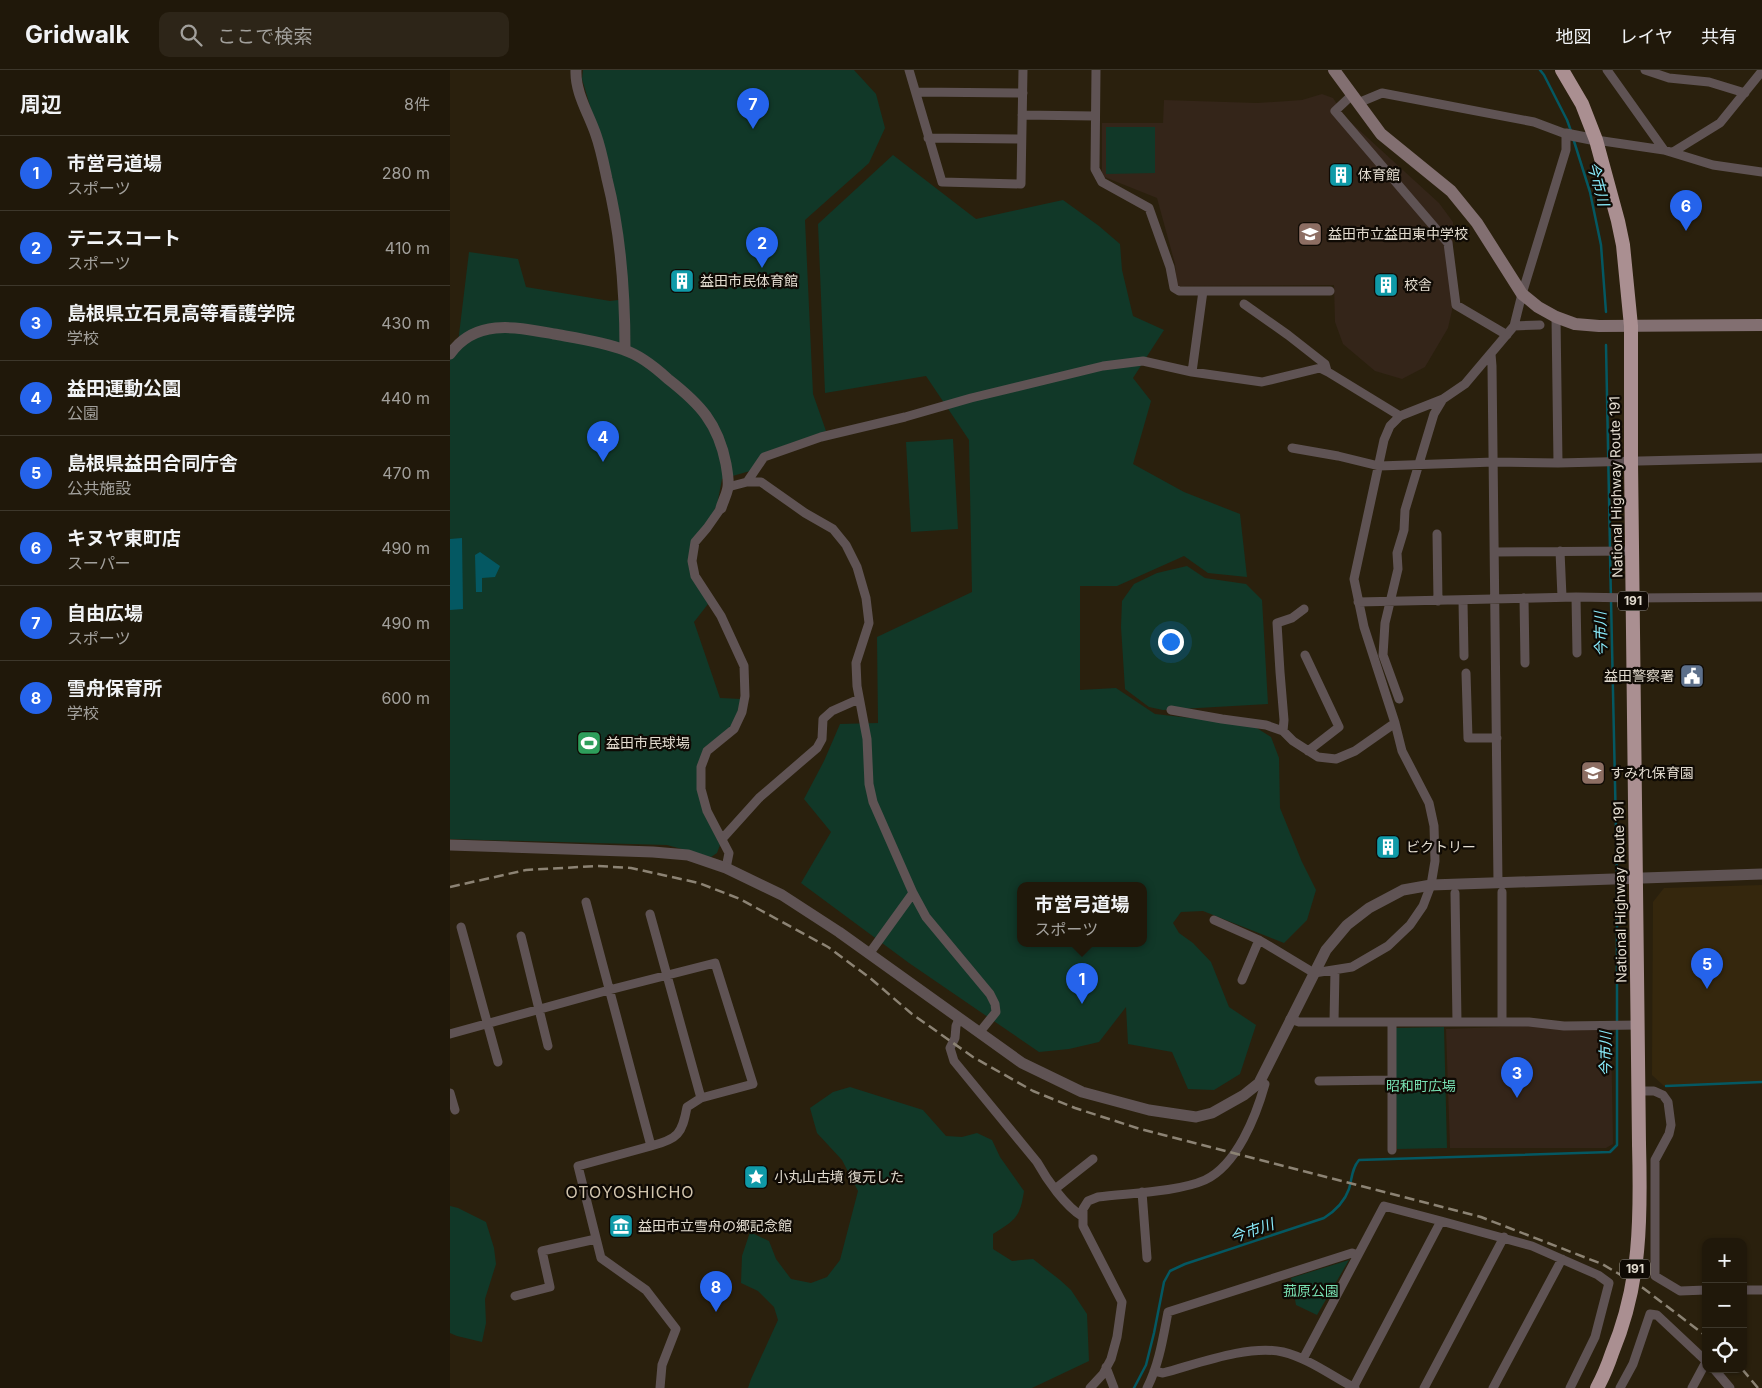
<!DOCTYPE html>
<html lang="ja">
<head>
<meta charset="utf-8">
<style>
	:root { --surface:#20180a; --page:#2d2518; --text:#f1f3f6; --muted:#a2a09c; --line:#3d372b; --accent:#2563eb }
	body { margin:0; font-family:Inter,"Noto Sans JP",sans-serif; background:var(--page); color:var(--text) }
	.controls { position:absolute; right:15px; bottom:15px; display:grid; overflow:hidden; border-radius:10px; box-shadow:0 1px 4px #0004 }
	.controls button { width:45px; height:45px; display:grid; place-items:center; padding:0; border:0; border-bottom:1px solid var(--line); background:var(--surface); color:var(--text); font:25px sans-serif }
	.you { position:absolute; left:720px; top:571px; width:18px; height:18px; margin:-12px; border:4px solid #fff; border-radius:50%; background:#1a73e8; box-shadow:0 0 0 8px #1a73e833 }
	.badge { display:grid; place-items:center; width:32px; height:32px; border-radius:50%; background:var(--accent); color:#fff; font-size:16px; font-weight:700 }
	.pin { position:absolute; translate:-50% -41px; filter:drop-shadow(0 1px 2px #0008) }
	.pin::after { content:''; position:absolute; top:26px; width:18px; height:15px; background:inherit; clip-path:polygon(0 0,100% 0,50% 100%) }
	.popup { position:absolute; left:567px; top:812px; width:130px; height:65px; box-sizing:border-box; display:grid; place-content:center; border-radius:10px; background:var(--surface); filter:drop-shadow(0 1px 4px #0005); font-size:16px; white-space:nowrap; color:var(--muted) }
	.popup b { font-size:19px; color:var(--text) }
	.popup::after { content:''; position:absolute; left:50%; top:100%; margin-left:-10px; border:10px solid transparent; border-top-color:var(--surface) }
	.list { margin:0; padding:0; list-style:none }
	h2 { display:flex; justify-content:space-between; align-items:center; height:65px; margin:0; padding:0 20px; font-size:21px }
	h2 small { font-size:16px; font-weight:400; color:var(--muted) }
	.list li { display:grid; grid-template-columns:32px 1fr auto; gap:15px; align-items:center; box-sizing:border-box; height:75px; padding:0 20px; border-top:1px solid var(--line) }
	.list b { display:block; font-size:19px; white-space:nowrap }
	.list p { margin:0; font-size:16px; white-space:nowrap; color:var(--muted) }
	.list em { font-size:16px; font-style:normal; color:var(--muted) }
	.icon { flex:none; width:28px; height:28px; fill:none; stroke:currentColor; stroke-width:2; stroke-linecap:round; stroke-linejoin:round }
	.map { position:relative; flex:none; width:1312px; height:1318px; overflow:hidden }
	header { display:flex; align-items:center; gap:30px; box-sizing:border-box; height:70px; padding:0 25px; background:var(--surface); border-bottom:1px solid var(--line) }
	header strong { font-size:24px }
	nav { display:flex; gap:28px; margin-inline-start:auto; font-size:18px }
	.search { width:350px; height:45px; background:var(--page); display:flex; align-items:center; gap:12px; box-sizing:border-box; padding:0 18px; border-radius:10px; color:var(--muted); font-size:19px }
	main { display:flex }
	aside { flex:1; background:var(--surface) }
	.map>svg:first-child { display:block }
	.built { fill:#35270d }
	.education { fill:#342519 }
	.green { fill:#113828; fill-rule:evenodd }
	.water { fill:#045862 }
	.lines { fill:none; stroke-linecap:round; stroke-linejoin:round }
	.stream { stroke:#045862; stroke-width:2.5 }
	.minor { stroke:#5f5354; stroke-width:9 }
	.tertiary { stroke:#5f5354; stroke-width:11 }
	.secondary { stroke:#826f71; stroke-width:12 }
	.trunk { stroke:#aa8f91; stroke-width:14 }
	.rail { stroke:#8c8374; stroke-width:2.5; stroke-dasharray:10 5; stroke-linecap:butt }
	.trunk-bridge { stroke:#aa8f91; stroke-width:14 }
	.labels { text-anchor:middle; stroke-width:4.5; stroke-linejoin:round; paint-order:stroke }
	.shield { fill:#0f0a04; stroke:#a39c92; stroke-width:1 }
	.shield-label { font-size:12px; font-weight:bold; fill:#e2dbcf }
	.poi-label { font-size:14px; fill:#e2dbcf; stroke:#0f0a04; text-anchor:start }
	.street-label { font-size:14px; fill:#e2dbcf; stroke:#0f0a04 }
	.park-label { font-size:14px; fill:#78e1b3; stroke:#0f0a04 }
	.water-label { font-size:15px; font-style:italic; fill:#8aedfd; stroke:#0f0a04 }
	.quarter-label { font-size:16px; letter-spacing:1px; fill:#d2c5ae; stroke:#0f0a04 }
</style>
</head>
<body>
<header>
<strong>Gridwalk</strong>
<div class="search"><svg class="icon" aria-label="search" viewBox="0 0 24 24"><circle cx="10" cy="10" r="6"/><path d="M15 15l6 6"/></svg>ここで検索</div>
<nav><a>地図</a><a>レイヤ</a><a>共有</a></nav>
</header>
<main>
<aside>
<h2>周辺<small>8件</small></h2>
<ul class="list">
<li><span class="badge">1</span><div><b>市営弓道場</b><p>スポーツ</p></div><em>280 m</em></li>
<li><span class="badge">2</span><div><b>テニスコート</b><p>スポーツ</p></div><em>410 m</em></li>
<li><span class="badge">3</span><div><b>島根県立石見高等看護学院</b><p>学校</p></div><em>430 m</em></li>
<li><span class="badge">4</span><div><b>益田運動公園</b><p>公園</p></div><em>440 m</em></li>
<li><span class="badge">5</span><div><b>島根県益田合同庁舎</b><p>公共施設</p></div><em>470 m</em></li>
<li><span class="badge">6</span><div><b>キヌヤ東町店</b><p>スーパー</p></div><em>490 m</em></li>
<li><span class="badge">7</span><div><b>自由広場</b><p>スポーツ</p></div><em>490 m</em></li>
<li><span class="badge">8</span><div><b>雪舟保育所</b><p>学校</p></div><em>600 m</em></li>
</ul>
</aside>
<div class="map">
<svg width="1312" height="1318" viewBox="0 0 1312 1318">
	<rect width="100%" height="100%" fill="#2a200d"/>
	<path class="built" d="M1312 815V1012L1214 1016 1202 1005 1203 832 1214 818Z"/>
	<path class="education" d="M872 24 883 28 896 48 989 133 1003 152V236L998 258 975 297 952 309 925 301 893 274 885 252 884 215 727 216 725 194 707 128 652 106V53H713L714 30 807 33 852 30Z
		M1079 956 1161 959 1163 1074 1156 1078H1000L996 959Z"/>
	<path class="green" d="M133 0H404L426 24 435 58 419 93 355 150 363 324 376 361 313 383 300 401 272 409 267 435 238 491 258 534 244 552 270 628 291 629C285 659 277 661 254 678L247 718 253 742 270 775 267 783 261 787 217 775 0 769V284L8 273 19 182 68 189 76 217 160 231 177 229 161 106 132 9Z
		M656 57H705V103L656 104Z
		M443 85 526 149 613 130 649 156 670 174 672 200 683 246 714 260 683 308 701 331 683 394 734 422 790 444 797 507 758 503 734 486 667 516H630V620L666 618 705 644 802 655 821 667 829 688 830 738 852 792 866 820 857 850 834 873 753 841 731 842 723 853 729 863 743 873 761 892 779 937 806 955 790 1004 764 1020 738 1019 722 982 678 974 676 937 649 972 619 979 589 982 459 893 351 813 381 762 354 729 374 691 390 654 428 653 427 567 522 522 519 370 476 306 375 323 368 154ZM571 815H693V873H571Z
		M503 369 508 459 461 462 456 372Z
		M737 496 755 508 796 514 812 530 818 634 713 640 699 637 675 619 671 557 672 531 684 514 707 503Z
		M994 957 997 1078 947 1079 945 958Z
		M400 1017 473 1040 496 1066 512 1067 527 1063 542 1070 550 1087 574 1121C570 1148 565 1150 543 1164V1179L562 1191 583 1189 610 1210 621 1220 637 1244 639 1291 582 1318H298L301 1309 328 1250 324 1237 308 1221 291 1213 292 1186 300 1162 319 1171 326 1189 341 1209 361 1213 377 1207 390 1190 408 1121 392 1090 367 1063 360 1038 383 1022Z
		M0 1136 8 1138 36 1152 44 1178 46 1194 35 1229 36 1253 32 1272 7 1266 0 1263Z
		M899 1190 867 1245 846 1235 841 1208Z"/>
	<path class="water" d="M12 468 13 539 0 540V469Z
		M30 482 50 496 45 507 32 508V522H26L25 485Z"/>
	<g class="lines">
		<path class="stream" d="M1090 0 1094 5 1117 50 1121 61
			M1123 68 1140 122 1151 175 1156 242
			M1156 275 1160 478
			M1160 484 1167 805
			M1167 811V953
			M1216 1016 1312 1012
			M684 1318 696 1295 704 1263 714 1212 720 1201 735 1194 874 1148C885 1141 894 1133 899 1119 902 1108 902 1098 909 1090L1160 1082 1167 1075V958"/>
		<path class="minor" d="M459 0 492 112 571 114 573 0
			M646 0 645 99 652 112 699 138 720 197 724 218 729 221H753L742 302
			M1157 0 1214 80
			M1195 0 1219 8 1259 12 1295 23
			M466 22 573 23
			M902 25 885 41 998 173 1006 235 1057 265
			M572 45 645 46
			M478 68 571 69
			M1146 70 1214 80 1263 95 1312 102
			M1223 82 1270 53 1312 1
			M753 221H880
			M794 234 838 265 875 294 877 301
			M1106 247 1108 393
			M1064 256 1090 255
			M1041 284 1042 296 1048 813
			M842 378 888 386 929 396 1044 392 1108 393 1312 388
			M297 412 314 387 371 367 455 347 521 328 653 296 693 291 742 302 812 312 870 298 878 302 950 346
			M278 417 297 412H311L355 443 383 459 396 475 407 497 416 528 419 553 406 593 407 616 417 669 419 714 423 732 463 823 419 884
			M271 438 257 458 245 472 242 491 245 506 271 546 294 596 295 626 292 642 284 659 257 681 251 697V719L257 741 279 783 276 798
			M987 464 988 531
			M1110 481 1112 527
			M1045 482 1183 481
			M1126 527 1127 583
			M1074 528 1075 593
			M1013 531 1014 586
			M908 532 1126 527 1183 528 1312 527
			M855 585 889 657 858 681
			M1016 603 1018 668H1047
			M949 629 933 585 935 553 948 499 947 483 954 460 955 440 984 344 993 329
			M721 640 772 649 816 655 833 661 843 671 868 687 886 689 905 681 945 653
			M833 661 834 650 830 602 827 553 842 548 854 539
			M272 769 309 728 367 678 372 669 373 649 382 641 409 629
			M463 823 476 847 540 924 545 934 546 942 529 963
			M1005 823 1007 952
			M136 832 201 1076 128 1096 151 1188 196 1220 226 1259 212 1295 210 1318
			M200 844 251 1028
			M764 850 809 870 864 903 902 897 938 876 960 855 973 836 981 815 985 791 984 756 979 733 952 681 945 653 914 557 904 509 934 370 940 356 950 346 993 329 1015 314 1064 256 1072 224 1116 80V64L1084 52 932 23 908 33
			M11 857 48 992
			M71 866 98 976
			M792 910 809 870
			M509 949 506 956 505 968 500 978 504 991 587 1092C597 1110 615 1136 633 1147
			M840 949 849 952H1079L1114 956 1189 955
			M884 952 885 900
			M1052 952V822
			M0 964 159 920 265 893 303 1014 251 1028 237 1037C232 1064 228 1069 201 1076
			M869 1011 943 1010
			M1189 1021H1204L1213 1025 1218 1032 1221 1055 1219 1064 1205 1090V1206L1230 1221 1256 1220
			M0 1023 5 1040
			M942 1080V953
			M605 1119 643 1089
			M692 1122 697 1188
			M1293 1220H1312
			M65 1226 100 1217 92 1181 146 1169
			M853 1289 934 1136 991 1151
			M656 1297 664 1318
			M1264 1299 1280 1318
			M704 1301 713 1303C747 1294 799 1274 833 1282 858 1288 882 1306 905 1318
			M640 1318 653 1304 661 1289 667 1267 672 1232 633 1156V1139L638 1131 648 1127C678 1123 728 1122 755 1110 787 1095 806 1046 815 1014L809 1013
			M697 1318C709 1295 713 1268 718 1242L902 1183 907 1185
			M903 1318 991 1151 1082 1176 1148 1205 1159 1213 1145 1267 1120 1318
			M974 1318 1054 1167
			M1043 1318 1112 1189
			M1170 1318 1183 1294 1200 1244 1207 1245 1256 1291
			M1242 1318 1256 1292"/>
		<path class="tertiary" d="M126 0C125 23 139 44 146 65 151 79 154 95 157 109 171 164 175 223 175 280
			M1116 64 1146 70
			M0 284C26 248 66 257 104 264 126 268 154 272 174 280 190 285 206 298 218 309 250 334 268 353 276 394 277 401 279 410 278 417 277 424 273 431 271 438
			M0 775 203 782 238 785 276 798 332 825 389 862 572 993 632 1022 699 1040 746 1047 762 1043 794 1025 809 1013 876 880 897 855 919 838 953 820 981 815 1312 804"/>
		<path class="secondary" d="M884 0 931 64 1001 121 1027 153 1072 224 1088 237 1106 247 1125 254 1149 256 1312 255"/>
		<path class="trunk" d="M1112 0 1132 34 1146 70 1168 151 1173 175 1181 256V391L1189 1074"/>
		<path class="rail" d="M0 817 76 800 148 796 181 798 249 813 290 829 378 877 420 908 462 944 523 987 583 1021 625 1038 690 1059 1031 1147 1152 1194 1193 1218 1256 1266
			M1292 1299 1308 1318"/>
		<path class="trunk-bridge" d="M1147 1318C1153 1307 1158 1295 1162 1283 1191 1214 1191 1148 1189 1074"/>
	</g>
	<defs>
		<symbol id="building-square" viewBox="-11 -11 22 22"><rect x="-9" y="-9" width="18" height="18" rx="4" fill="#0f9aa8" stroke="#0f0a04"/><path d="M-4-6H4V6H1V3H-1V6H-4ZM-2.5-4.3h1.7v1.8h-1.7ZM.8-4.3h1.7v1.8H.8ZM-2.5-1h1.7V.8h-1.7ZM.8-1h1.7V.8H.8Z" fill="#fff"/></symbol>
		<symbol id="school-square" viewBox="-11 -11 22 22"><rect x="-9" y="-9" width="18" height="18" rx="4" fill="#8d6e63" stroke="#0f0a04"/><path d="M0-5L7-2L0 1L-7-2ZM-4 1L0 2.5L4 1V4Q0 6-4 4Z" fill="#fff"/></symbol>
		<symbol id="civic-square" viewBox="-11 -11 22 22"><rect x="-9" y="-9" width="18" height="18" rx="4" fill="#5c6f8a" stroke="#0f0a04"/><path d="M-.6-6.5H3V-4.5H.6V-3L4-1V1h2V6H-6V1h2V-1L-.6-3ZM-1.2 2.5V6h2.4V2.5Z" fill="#fff"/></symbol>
		<symbol id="stadium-square" viewBox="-11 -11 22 22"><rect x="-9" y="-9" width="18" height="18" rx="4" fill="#2e9e5b" stroke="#0f0a04"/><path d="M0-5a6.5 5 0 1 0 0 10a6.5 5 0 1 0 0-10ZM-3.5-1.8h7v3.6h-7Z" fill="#fff"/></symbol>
		<symbol id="sight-square" viewBox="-11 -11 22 22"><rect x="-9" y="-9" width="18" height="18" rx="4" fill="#0f9aa8" stroke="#0f0a04"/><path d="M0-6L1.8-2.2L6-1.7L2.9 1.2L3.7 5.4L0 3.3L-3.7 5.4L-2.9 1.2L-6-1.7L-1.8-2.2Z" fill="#fff"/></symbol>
		<symbol id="museum-square" viewBox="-11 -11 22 22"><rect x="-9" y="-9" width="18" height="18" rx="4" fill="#0f9aa8" stroke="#0f0a04"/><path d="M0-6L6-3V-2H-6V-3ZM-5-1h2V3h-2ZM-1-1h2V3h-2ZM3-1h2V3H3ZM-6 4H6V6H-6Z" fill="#fff"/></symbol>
	</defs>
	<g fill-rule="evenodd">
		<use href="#building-square" x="877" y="91" width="28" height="28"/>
		<use href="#school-square" x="846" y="150" width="28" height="28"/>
		<use href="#building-square" x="218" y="197" width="28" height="28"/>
		<use href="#building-square" x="922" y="201" width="28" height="28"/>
		<use href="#civic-square" x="1228" y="592" width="28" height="28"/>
		<use href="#stadium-square" x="125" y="659" width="28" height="28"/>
		<use href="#school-square" x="1129" y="689" width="28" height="28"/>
		<use href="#building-square" x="924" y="763" width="28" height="28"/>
		<use href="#sight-square" x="292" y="1093" width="28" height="28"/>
		<use href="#museum-square" x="157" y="1142" width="28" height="28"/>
	</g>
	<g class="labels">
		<g class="shield">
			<rect x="1168" y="521.5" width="30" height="19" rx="4"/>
			<rect x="1170" y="1189.5" width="30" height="19" rx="4"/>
		</g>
		<g class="shield-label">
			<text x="1183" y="535">191</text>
			<text x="1185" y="1203">191</text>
		</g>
		<g class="poi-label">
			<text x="908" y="110">体育館</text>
			<text x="878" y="169">益田市立益田東中学校</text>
			<text x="250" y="216">益田市民体育館</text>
			<text x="954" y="220">校舎</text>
			<text x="1224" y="611" text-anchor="end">益田警察署</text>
			<text x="156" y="678">益田市民球場</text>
			<text x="1160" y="708">すみれ保育園</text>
			<text x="956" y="782">ビクトリー</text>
			<text x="324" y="1112">小丸山古墳 復元した</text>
			<text x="188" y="1161">益田市立雪舟の郷記念館</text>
		</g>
		<g class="street-label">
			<text transform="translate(1166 417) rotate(-91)" y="5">National Highway Route 191</text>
			<text transform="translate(1170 822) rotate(-91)" y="5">National Highway Route 191</text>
		</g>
		<g class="park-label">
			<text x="971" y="1021">昭和町広場</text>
			<text x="861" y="1226">菰原公園</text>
		</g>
		<g class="water-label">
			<text transform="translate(1148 114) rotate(75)" y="5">今市川</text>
			<text transform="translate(1151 564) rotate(-91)" y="5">今市川</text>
			<text transform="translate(1156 984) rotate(-90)" y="5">今市川</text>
			<text transform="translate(802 1161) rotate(-19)" y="5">今市川</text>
		</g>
		<g class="quarter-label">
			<text x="180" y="1128">OTOYOSHICHO</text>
		</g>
	</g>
</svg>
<div class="controls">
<button>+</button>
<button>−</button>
<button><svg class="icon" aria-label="locate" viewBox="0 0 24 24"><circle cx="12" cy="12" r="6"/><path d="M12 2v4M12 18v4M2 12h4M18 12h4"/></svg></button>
</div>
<div class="you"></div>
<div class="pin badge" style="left:632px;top:934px">1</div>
<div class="popup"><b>市営弓道場</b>スポーツ</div>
<div class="pin badge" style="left:312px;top:198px">2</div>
<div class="pin badge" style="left:1067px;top:1028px">3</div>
<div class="pin badge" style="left:153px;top:392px">4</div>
<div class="pin badge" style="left:1257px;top:919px">5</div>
<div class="pin badge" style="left:1236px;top:161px">6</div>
<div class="pin badge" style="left:303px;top:59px">7</div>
<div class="pin badge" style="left:266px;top:1242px">8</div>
</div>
</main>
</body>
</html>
